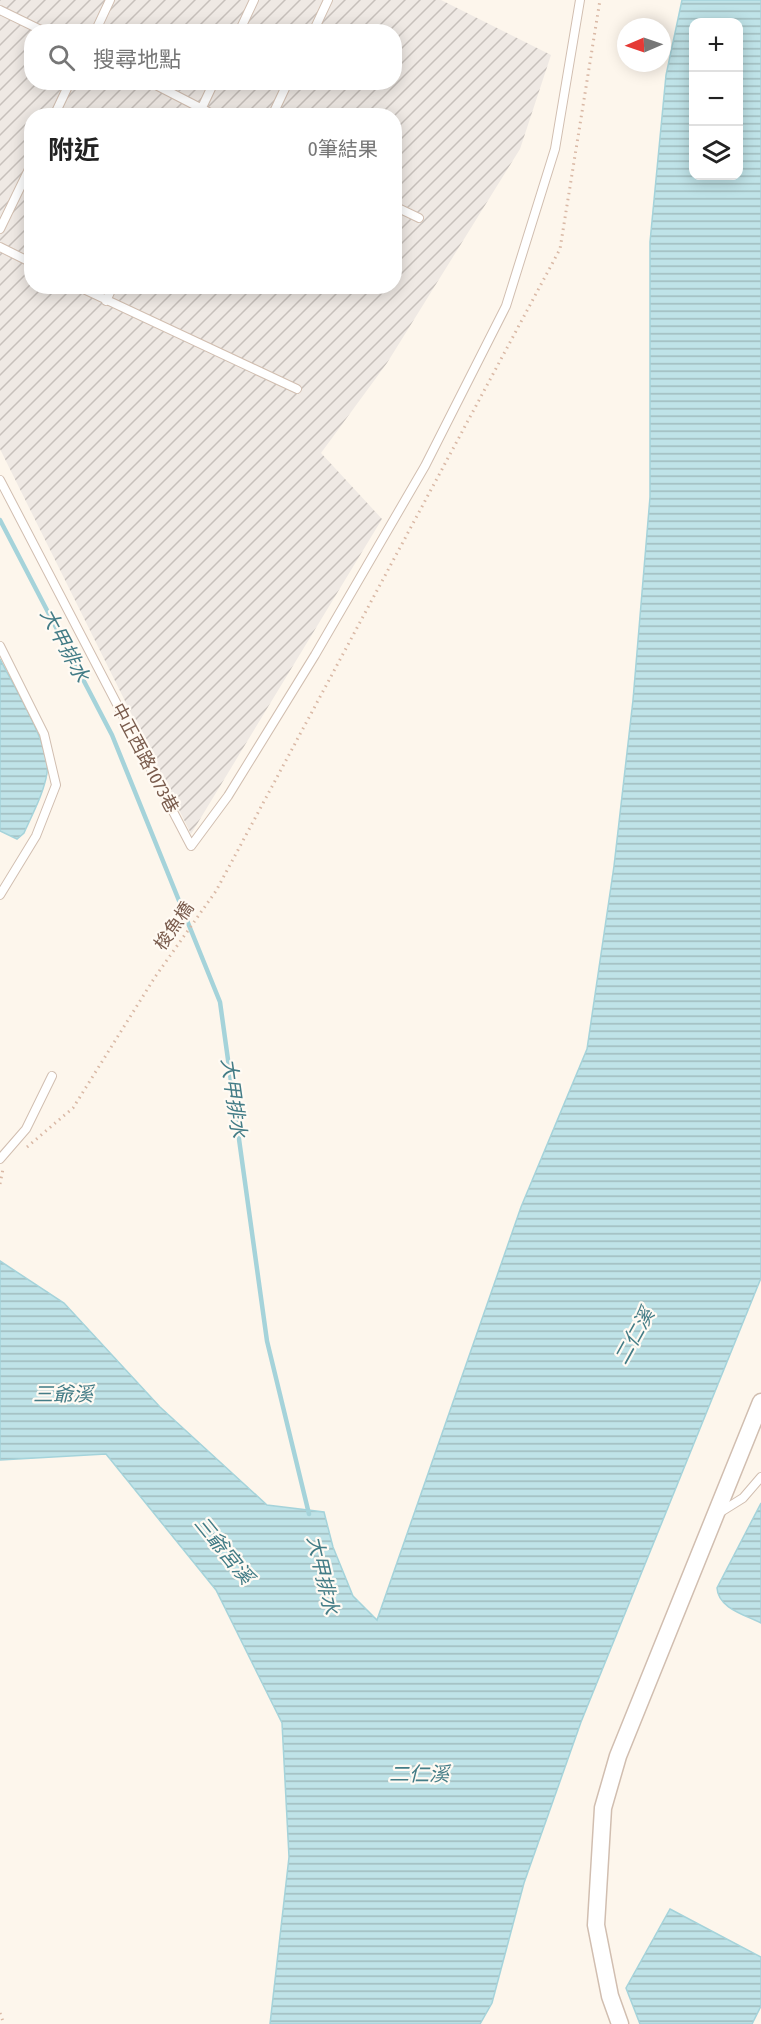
<!DOCTYPE html>
<html lang="zh-TW">
<head>
<meta charset="utf-8">
<style>
	:root { --surface:#fff; --page:#f2f2f2; --text:#222; --muted:#767676; --line:#e0e0e0 }
	body { margin:0; font-family:"Fira Sans Condensed","Noto Sans TC",sans-serif; background:var(--page); color:var(--text) }
	.controls { position:absolute; right:18px; top:18px; display:grid; overflow:hidden; border-radius:12px; box-shadow:0 3px 15px #0003 }
	.controls button { width:54px; height:54px; display:grid; place-items:center; padding:0; border:0; border-bottom:2px solid var(--line); background:var(--surface); color:var(--text); font:30px sans-serif }
	.compass { position:absolute; left:617px; top:18px; width:54px; height:54px; border-radius:50%; background:var(--surface); box-shadow:0 3px 15px #0003; rotate:268deg }
	.list { margin:0; padding:0; list-style:none }
	h2 { display:flex; justify-content:space-between; align-items:center; height:78px; margin:0; padding:0 24px; font-size:26px }
	h2 small { font-size:20px; font-weight:400; color:var(--muted) }
	.icon { flex:none; width:33px; height:33px; fill:none; stroke:currentColor; stroke-width:2; stroke-linecap:round; stroke-linejoin:round }
	.map { position:relative; flex:none; width:761px; height:2024px; overflow:hidden }
	.search { position:absolute; background:var(--surface); box-shadow:0 3px 15px #0003; left:24px; top:24px; width:378px; height:66px; display:flex; align-items:center; gap:15px; box-sizing:border-box; padding:0 21px; border-radius:24px; color:var(--muted); font-size:22px }
	.panel { position:absolute; background:var(--surface); box-shadow:0 3px 15px #0003; left:24px; top:108px; width:378px; height:186px; border-radius:24px }
	.map>svg:first-child { display:block }
	.industrial { fill:url(#industrial-furrows); fill-rule:evenodd }
	.water { fill:url(#water-rules); stroke:#a5d3da; stroke-width:1.5; fill-rule:evenodd }
	.lines { fill:none; stroke-linecap:round; stroke-linejoin:round }
	.stream { stroke:#a5d3da; stroke-width:4.5 }
	.service-casing { stroke:#d1beb0; stroke-width:10 }
	.minor-casing { stroke:#d1beb0; stroke-width:19 }
	.path { stroke:#d9b8a5; stroke-width:3; stroke-dasharray:1.5 4.5; stroke-linecap:butt }
	.service { stroke:#fff; stroke-width:8 }
	.minor { stroke:#fff; stroke-width:16 }
	.labels { text-anchor:middle; stroke-width:4.5; stroke-linejoin:round; paint-order:stroke }
	.street-label { font-size:18px; fill:#7a5c4d; stroke:#fffaf3 }
	.water-label { font-size:20px; font-style:italic; fill:#437c86; stroke:#fffaf3 }
</style>
</head>
<body>
<div class="map">
<svg width="761" height="2024" viewBox="0 0 761 2024">
	<defs>
		<pattern id="industrial-furrows" width="10" height="10" patternUnits="userSpaceOnUse" patternTransform="scale(1.5)"><rect width="10" height="10" fill="#efe9e4"/><path d="M-1 1l2-2M0 10L10 0M9 11l2-2" fill="none" stroke="#c7c0bb"/></pattern>
		<pattern id="water-rules" width="6" height="5" patternUnits="userSpaceOnUse" patternTransform="scale(1.5)"><rect width="6" height="5" fill="#bfe3e8"/><path d="M0 2.5h6" fill="none" stroke="#a0bbbe"/></pattern>
	</defs>
	<rect width="100%" height="100%" fill="#fdf6ec"/>
	<path class="industrial" d="M0 0H441L551 55 520 149 387 363 321 453 382 519 191 834 0 449ZM32 32H394V82H32ZM32 116H394V286H32Z"/>
	<path class="water" d="M682 0H761V1278L581 1722 524 1883 492 2003 480 2024H270L289 1857 282 1723 216 1590 106 1454 0 1460V1261L64 1303 160 1407 267 1505 324 1512 333 1547 353 1596 377 1620 521 1207 587 1049 614 866 633 700 650 497V242L666 75ZM738 22V176H694V22Z
		M0 659C13 685 51 746 47 773 44 793 32 815 24 833L17 839 0 831Z
		M761 1503V1623C745 1615 718 1608 717 1588Z
		M670 1909 761 1957V2006L752 2024H640L626 1988Z"/>
	<g class="lines">
		<path class="stream" d="M0 520 112 735 220 1002 267 1341 309 1514"/>
		<defs>
			<path id="service" d="M0 10 45 32
				M95 32 110 0
				M239 32 254 0
				M313 32 328 0
				M150 82 216 116
				M54 116 70 82
				M198 116 214 82
				M272 116 288 82
				M394 206 419 218
				M0 229 32 163
				M0 247 32 263
				M77 286 297 389
				M106 301 113 286
				M0 480 191 846 228 796 315 655 425 466 506 306 555 149 580 0
				M0 646 44 734 56 785 36 836 0 895
				M0 1159 26 1129 52 1076
				M719 1513 743 1498 761 1477"/>
			<path id="minor" d="M620 2024 610 1996 596 1925 603 1808 618 1756 761 1402"/>
		</defs>
		<use href="#service" class="service-casing"/>
		<use href="#minor" class="minor-casing"/>
		<path class="path" d="M27 1147 73 1108 155 977 216 891 560 249 600 0
			M0 1184 3 1169
			M0 2013 4 2024"/>
		<use href="#service" class="service"/>
		<use href="#minor" class="minor"/>
	</g>
	<g class="labels">
		<g class="street-label">
			<text transform="translate(145 758) rotate(62)" y="6">中正西路1073巷</text>
			<text transform="translate(174 926) rotate(-55)" y="6">梭魚橋</text>
		</g>
		<g class="water-label">
			<text transform="translate(65 645) rotate(62)" y="7">大甲排水</text>
			<text transform="translate(234 1098) rotate(82)" y="7">大甲排水</text>
			<text transform="translate(634 1336) rotate(-61)" y="7">二仁溪</text>
			<text x="63" y="1401">三爺溪</text>
			<text transform="translate(224 1550) rotate(51)" y="7">三爺宮溪</text>
			<text transform="translate(323 1575) rotate(77)" y="7">大甲排水</text>
			<text x="419" y="1781">二仁溪</text>
		</g>
	</g>
</svg>
<div class="controls">
<button>+</button>
<button>−</button>
<button><svg class="icon" aria-label="layers" viewBox="0 0 24 24"><path d="M12 4l9 5-9 5-9-5zM3 14l9 5 9-5"/></svg></button>
</div>
<svg class="compass" viewBox="-18 -18 36 36"><path d="M0-13l5 13h-10z" fill="#e53935"/><path d="M0 13l5-13h-10z" fill="#767676"/></svg>
<div class="search"><svg class="icon" aria-label="search" viewBox="0 0 24 24"><circle cx="10" cy="10" r="6"/><path d="M15 15l6 6"/></svg>搜尋地點</div>
<section class="panel">
<h2>附近<small>0筆結果</small></h2>
<ul class="list">
</ul>
</section>
</div>
</body>
</html>
